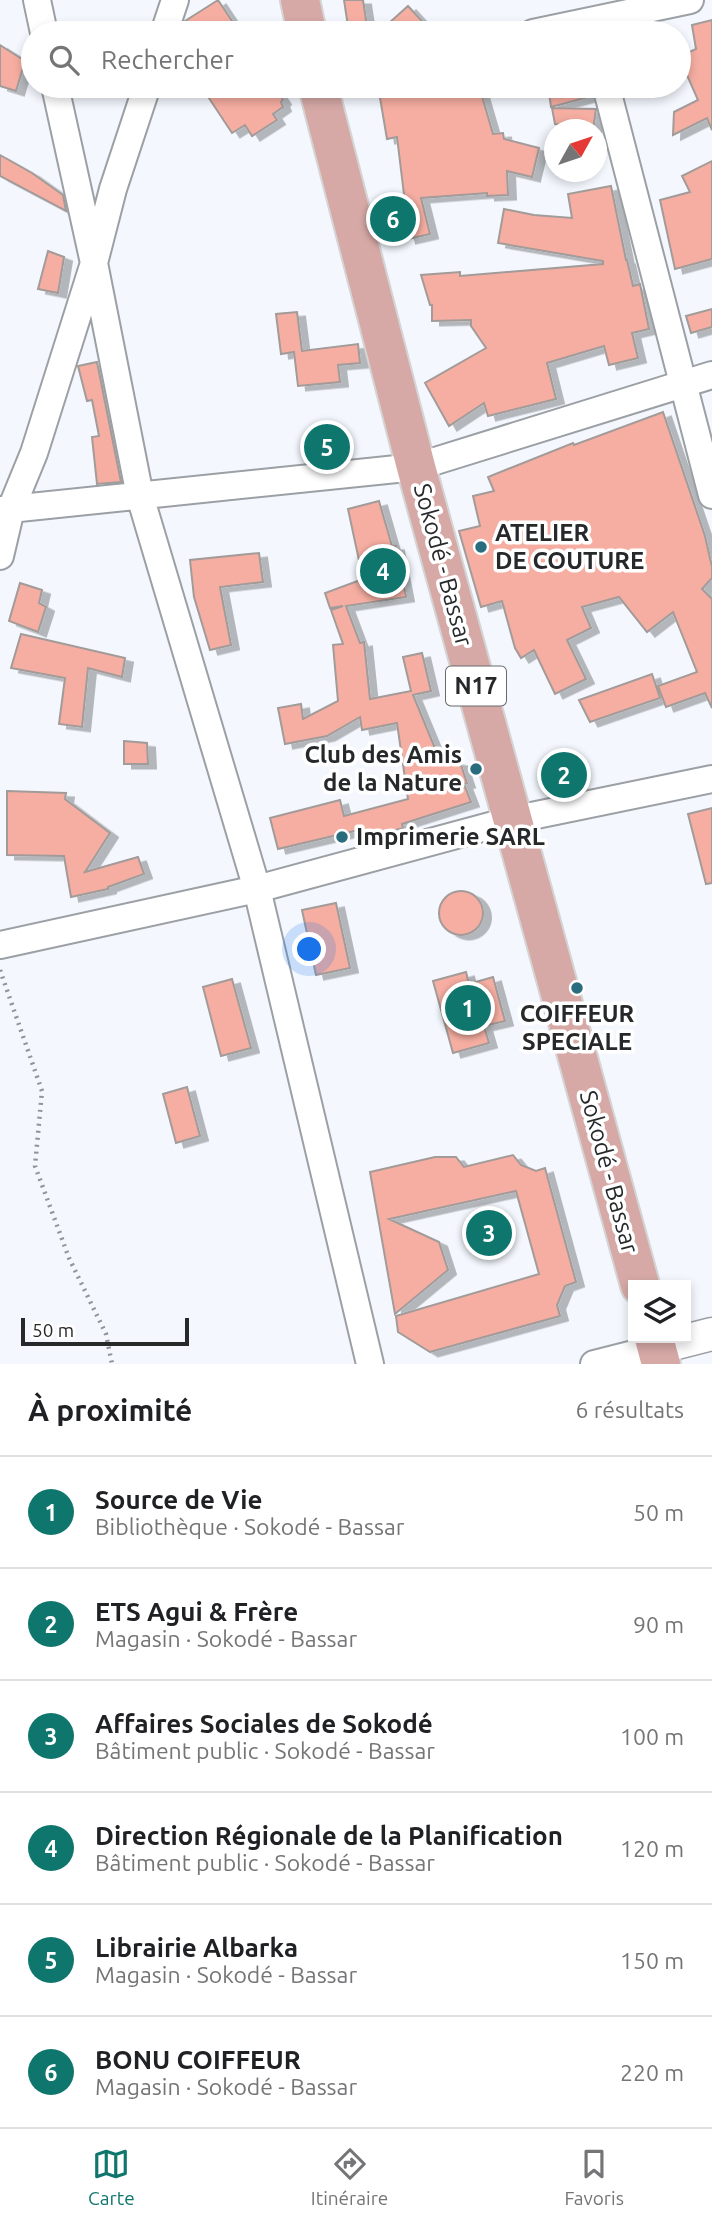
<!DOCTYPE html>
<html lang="fr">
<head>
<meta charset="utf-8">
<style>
	:root { --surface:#fff; --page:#f6f6f6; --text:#202124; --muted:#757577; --line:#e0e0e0; --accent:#0f766e }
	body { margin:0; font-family:Ubuntu,sans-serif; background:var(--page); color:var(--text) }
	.controls { position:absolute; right:21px; bottom:21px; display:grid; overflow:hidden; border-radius:0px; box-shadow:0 4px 10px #0003 }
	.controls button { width:63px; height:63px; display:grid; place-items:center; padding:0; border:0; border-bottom:2px solid var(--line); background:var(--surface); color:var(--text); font:35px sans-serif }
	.compass { position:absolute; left:544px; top:119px; width:63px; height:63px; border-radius:50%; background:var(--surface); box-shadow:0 4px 10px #0003; rotate:50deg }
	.scale { position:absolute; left:21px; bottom:18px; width:168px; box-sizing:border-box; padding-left:7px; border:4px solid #26282a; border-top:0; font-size:19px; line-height:24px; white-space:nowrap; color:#26282a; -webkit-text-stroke:5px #fff; paint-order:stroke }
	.you { position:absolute; left:310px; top:950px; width:24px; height:24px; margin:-18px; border:5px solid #fff; border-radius:50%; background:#1a73e8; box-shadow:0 0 0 10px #1a73e833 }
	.badge { display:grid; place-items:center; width:46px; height:46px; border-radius:50%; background:var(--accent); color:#fff; font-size:23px; font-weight:700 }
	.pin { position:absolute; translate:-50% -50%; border:4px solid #fff; box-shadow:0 2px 7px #0006 }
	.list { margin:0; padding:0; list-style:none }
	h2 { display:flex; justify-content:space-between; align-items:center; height:91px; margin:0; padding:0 28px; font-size:30px }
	h2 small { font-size:23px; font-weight:400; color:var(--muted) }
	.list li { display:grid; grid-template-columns:46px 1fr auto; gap:21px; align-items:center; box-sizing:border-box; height:112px; padding:0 28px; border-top:2px solid var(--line) }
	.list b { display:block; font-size:26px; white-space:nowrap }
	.list p { margin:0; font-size:23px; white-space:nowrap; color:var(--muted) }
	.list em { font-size:23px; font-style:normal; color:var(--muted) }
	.icon { flex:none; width:38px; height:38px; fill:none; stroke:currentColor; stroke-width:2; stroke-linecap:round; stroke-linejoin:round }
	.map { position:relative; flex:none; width:712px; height:1364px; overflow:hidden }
	.search { position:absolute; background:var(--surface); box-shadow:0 4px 10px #0003; left:21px; right:21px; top:21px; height:77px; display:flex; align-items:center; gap:18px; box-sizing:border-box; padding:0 24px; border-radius:38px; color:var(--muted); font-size:26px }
	.sheet { height:763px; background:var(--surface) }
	nav { display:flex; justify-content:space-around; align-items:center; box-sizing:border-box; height:98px; border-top:2px solid var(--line); background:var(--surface); font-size:19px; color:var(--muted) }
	nav a { display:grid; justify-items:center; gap:4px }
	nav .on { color:var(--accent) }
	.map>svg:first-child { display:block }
	.building { fill:#f6aea2; stroke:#a29b99; stroke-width:2; filter:url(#shadow) }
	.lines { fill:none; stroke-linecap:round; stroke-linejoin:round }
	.minor-casing { stroke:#9ba0a5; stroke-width:30 }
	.tertiary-casing { stroke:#9ba0a5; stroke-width:35 }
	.primary-casing { stroke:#d4d4d4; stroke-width:42 }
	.path { stroke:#909397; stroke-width:4.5; stroke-dasharray:2 5; stroke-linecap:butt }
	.minor { stroke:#fff; stroke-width:26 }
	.tertiary { stroke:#fff; stroke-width:32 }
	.primary { stroke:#d6a9a6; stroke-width:38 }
	.poi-dot { fill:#296c7e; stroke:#fff; stroke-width:2.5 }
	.labels { text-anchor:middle; stroke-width:7; stroke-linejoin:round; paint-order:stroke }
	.shield { fill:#fff; stroke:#67686a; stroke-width:2 }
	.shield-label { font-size:23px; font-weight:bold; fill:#26282a }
	.poi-label { font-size:24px; font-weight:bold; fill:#26282a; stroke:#fff; text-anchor:start }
	.street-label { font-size:24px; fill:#26282a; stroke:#fff }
</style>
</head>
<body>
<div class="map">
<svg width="712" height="1364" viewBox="0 0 712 1364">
	<defs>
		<filter id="shadow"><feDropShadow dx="8" dy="4.5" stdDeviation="0" flood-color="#0004"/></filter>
	</defs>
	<rect width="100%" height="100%" fill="#f4f8fe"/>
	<path class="building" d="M218 0 240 33H192L185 21Z
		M344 0H363L368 33H349Z
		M408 6 433 33H398L389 23Z
		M712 20V130L707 118 673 135 674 112 698 100 679 57 696 49 692 25Z
		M0 45 25 61 16 91 0 86Z
		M201 86H274L283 100 281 102 283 107 273 114 277 120 252 136 245 125 232 133Z
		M378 86H479L493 134 503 133 504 139 539 148 532 177 507 171 508 195 487 196V193L421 198 430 234 408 239 401 212 406 211 397 137 387 139Z
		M548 86 592 94V96L551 107Z
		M552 108 596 109 593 130 555 124Z
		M0 155 32 173 63 195 66 211 0 176Z
		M712 161V259L675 269 660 200 690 192 682 176Z
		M611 186 626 260H627L633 286 640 284 649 329 632 333 638 358 609 365 604 346 547 363 556 399 488 416 484 403 449 426 425 383 486 348 471 326V320L432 321V305H430L421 275 460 272V276L603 264V261L498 243 504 209 534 215 572 218 568 194Z
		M48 251 64 257 58 293 38 289Z
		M712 309V327L691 333 686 316Z
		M297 312 302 351 358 344 360 363 338 365 340 382 298 386 294 352 281 354 276 314Z
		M97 362 121 482 97 484 92 437 99 436 92 400 87 401 78 366Z
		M663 412 705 536 712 567V578L702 589 712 599V708L705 693 666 707 658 686 697 672 673 612 647 632 619 597 582 607 591 628 567 640 586 679 555 694 534 650 521 658 515 648 502 601 481 607 459 531 480 526 473 496 494 491 488 477 573 443 574 445Z
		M379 501 392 546H396L406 597 346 606 360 643 364 642 370 699 411 691 403 657 422 653 431 691 413 695 439 758 460 762 467 783 464 784 471 802 402 824 403 828 366 838 363 829 278 849 270 818 340 800 344 816 408 799 397 723 362 730 360 717 327 736 285 744 278 708 301 704 303 719 338 701 333 645 343 644 331 610 343 606 330 608 325 593 363 579 348 509Z
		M259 553 263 582 220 587 231 645 210 650 194 597 190 560Z
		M20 583 42 590 39 603 46 607 38 632 9 621Z
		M21 634 125 658 122 677 88 668 82 727 59 724 65 678 11 668Z
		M652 674 660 698 590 722 579 700Z
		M124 741 147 743 148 764H124Z
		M7 791 66 793 65 799 110 833 85 872 138 857 144 874 108 887V889L71 897 64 856 7 855Z
		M712 808V883L706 884 688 814Z
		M439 913a22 22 0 1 1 44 0a22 22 0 1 1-44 0Z
		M336 903 350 968 316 975 302 910Z
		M466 972 469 984 493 977 505 1021 484 1026 489 1043 453 1053 433 981Z
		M232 979 251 1048 221 1056 203 987Z
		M187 1087 200 1136 176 1143 163 1094Z
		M513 1155 521 1165 536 1171 545 1168 576 1282 565 1286 557 1305 560 1316 430 1352 398 1332 396 1316 539 1274 516 1191 389 1219 439 1242 448 1270 395 1314 370 1172 435 1157H456L464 1167Z"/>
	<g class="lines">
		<defs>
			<path id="minor" d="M37 0 44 33
				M164 33 175 0
				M533 33 690 0
				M55 86 94 263 140 496 257 889 370 1364
				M606 86 712 495
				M0 510 416 467 712 375
				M0 556 11 509 34 453 94 263 113 189 147 86
				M0 945 257 889 512 820 712 779
				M594 1364 657 1348"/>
			<path id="tertiary" d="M657 1348 712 1334"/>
			<path id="primary" d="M300 0 307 33
				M318 86 416 467 640 1285
				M654 1338 661 1364"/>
		</defs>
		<use href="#minor" class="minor-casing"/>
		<use href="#tertiary" class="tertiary-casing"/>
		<use href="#primary" class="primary-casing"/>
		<path class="path" d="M0 970 42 1091 35 1166 69 1258 106 1334 112 1364"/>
		<use href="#minor" class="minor"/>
		<use href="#tertiary" class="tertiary"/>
		<use href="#primary" class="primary"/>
	</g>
	<g class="poi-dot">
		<circle cx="481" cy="547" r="7"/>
		<circle cx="476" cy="769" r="7"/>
		<circle cx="342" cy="837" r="7"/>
		<circle cx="577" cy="988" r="7"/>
	</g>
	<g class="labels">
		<rect class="shield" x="446" y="666.5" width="60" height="39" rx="5"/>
		<g class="shield-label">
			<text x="476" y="694">N17</text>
		</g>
		<g class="poi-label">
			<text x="495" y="541">ATELIER<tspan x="495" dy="28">DE COUTURE</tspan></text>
			<text x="462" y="763" text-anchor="end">Club des Amis<tspan x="462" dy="28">de la Nature</tspan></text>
			<text x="356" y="845">Imprimerie SARL</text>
			<text x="577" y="1022" text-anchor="middle">COIFFEUR<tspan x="577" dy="28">SPECIALE</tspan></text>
		</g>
		<g class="street-label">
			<text transform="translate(443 565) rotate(75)" y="8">Sokodé - Bassar</text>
			<text transform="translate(609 1172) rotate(75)" y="8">Sokodé - Bassar</text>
		</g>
	</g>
</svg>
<div class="controls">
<button><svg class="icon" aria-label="layers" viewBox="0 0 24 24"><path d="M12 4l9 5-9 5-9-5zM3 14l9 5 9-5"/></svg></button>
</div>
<svg class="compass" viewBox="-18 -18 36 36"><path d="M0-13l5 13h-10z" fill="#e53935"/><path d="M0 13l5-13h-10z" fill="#757577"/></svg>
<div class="scale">50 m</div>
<div class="you"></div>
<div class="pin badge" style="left:468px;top:1008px">1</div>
<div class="pin badge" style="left:564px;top:775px">2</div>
<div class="pin badge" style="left:489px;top:1233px">3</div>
<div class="pin badge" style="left:383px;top:571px">4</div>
<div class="pin badge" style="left:327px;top:447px">5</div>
<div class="pin badge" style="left:393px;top:219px">6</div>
<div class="search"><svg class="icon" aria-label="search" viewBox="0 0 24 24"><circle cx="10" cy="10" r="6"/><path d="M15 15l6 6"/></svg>Rechercher</div>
</div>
<section class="sheet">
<h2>À proximité<small>6 résultats</small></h2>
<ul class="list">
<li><span class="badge">1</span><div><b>Source de Vie</b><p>Bibliothèque · Sokodé - Bassar</p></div><em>50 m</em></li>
<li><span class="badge">2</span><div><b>ETS Agui &amp; Frère</b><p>Magasin · Sokodé - Bassar</p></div><em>90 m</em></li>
<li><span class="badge">3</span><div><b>Affaires Sociales de Sokodé</b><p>Bâtiment public · Sokodé - Bassar</p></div><em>100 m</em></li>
<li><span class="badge">4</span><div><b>Direction Régionale de la Planification</b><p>Bâtiment public · Sokodé - Bassar</p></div><em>120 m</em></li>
<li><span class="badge">5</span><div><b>Librairie Albarka</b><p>Magasin · Sokodé - Bassar</p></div><em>150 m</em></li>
<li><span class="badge">6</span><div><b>BONU COIFFEUR</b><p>Magasin · Sokodé - Bassar</p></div><em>220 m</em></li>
</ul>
</section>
<nav>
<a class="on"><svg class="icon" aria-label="map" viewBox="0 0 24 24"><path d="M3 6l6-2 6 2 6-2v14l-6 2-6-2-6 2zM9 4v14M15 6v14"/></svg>Carte</a>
<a><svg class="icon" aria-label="directions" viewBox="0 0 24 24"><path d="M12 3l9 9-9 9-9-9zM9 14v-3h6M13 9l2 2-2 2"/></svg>Itinéraire</a>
<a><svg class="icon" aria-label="saved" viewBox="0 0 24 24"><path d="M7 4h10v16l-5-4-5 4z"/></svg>Favoris</a>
</nav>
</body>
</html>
